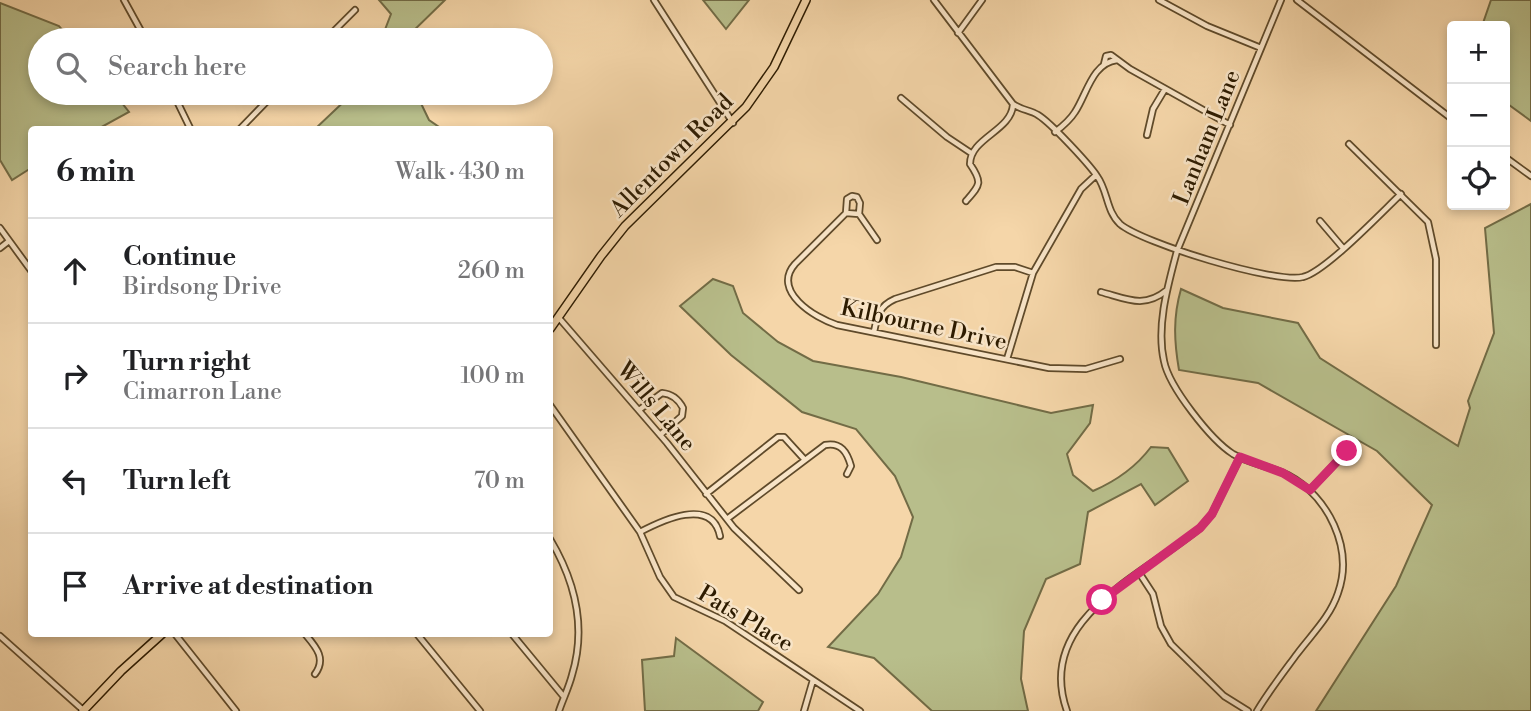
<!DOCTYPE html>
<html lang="en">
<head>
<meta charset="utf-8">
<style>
	:root { --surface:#fff; --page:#f6f6f6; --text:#202124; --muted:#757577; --line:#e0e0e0 }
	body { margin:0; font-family:"Libre Bodoni",serif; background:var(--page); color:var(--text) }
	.controls { position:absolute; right:21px; top:21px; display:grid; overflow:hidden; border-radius:7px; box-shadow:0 4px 10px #0003 }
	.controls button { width:63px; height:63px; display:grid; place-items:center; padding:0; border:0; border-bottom:2px solid var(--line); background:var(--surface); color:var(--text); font:35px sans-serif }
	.stop { position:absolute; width:21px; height:21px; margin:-16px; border:5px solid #db2777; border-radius:50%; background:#fff }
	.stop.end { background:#db2777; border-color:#fff; box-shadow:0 2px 7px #0008 }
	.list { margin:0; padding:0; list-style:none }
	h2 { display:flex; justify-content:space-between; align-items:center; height:91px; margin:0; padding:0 28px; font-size:30px }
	h2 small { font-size:23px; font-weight:400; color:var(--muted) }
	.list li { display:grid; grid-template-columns:46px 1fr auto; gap:21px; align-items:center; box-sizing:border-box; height:105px; padding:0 28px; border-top:2px solid var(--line) }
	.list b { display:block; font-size:26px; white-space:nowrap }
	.list p { margin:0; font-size:23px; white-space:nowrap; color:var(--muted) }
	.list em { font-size:23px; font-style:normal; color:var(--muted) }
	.icon { flex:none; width:38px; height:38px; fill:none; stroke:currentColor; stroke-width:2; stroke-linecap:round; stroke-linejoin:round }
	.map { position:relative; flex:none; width:1531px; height:711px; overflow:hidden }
	.search { position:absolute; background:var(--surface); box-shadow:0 4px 10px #0003; left:28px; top:28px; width:525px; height:77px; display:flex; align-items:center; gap:18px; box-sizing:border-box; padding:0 24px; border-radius:38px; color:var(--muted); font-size:26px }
	.panel { position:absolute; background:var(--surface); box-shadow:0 4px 10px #0003; left:28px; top:126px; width:525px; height:511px; border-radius:7px }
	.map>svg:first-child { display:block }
	.green { fill:#b8be8b; stroke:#726c46; stroke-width:2 }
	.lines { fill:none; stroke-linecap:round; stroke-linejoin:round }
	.minor-casing { stroke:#5f4a2a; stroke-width:8 }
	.primary-casing { stroke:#2d1b00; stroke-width:10 }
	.minor { stroke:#f8e4c7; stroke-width:4.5 }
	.primary { stroke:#f5d6a9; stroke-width:7 }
	.route { stroke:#db2777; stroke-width:9 }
	.labels { text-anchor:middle; stroke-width:5; stroke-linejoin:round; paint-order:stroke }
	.street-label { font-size:23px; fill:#2d1b00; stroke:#f8e4c7 }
</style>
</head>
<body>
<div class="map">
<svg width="1531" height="711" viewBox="0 0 1531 711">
	<rect width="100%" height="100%" fill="#f5d6a9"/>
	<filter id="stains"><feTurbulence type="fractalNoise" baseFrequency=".00286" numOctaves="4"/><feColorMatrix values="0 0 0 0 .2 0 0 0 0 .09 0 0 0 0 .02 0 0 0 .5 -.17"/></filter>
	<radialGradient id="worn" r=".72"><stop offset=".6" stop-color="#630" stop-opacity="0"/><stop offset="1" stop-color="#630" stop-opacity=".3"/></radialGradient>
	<path class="green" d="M379 0H445L404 40H381L391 14Z
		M703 0H749L726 29Z
		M1491 0H1531V121L1505 102V26H1482Z
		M0 3 59 26 71 40H40V93H114L129 112 98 129 32 130 31 168 12 180 0 160Z
		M353 93H416L429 120 442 129H315Z
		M1531 204V711H1316L1396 586 1432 505 1377 451 1258 383 1179 370C1174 341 1173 317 1181 289L1223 308 1298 323 1320 358 1458 446 1470 408 1468 401 1494 333 1485 228Z
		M713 279 733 286 743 313 778 342 813 361 901 377 1051 413 1093 405 1090 423 1067 454 1073 475 1093 491C1116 481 1136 467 1151 447L1168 448 1188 481 1155 505 1141 484 1088 512 1080 564 1046 579 1024 631 1021 679 1028 711H932L874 658 828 647 878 594 901 557 913 517 895 476 856 429 802 412 731 355 680 306Z
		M676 638 763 702 758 711H645L642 660 674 656Z"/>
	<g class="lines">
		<defs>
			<path id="minor" d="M124 0 146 40
				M654 0 733 123
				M934 0 1013 104C1021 110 1030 110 1038 115 1051 123 1088 163 1097 176 1108 191 1106 211 1120 224 1142 243 1276 284 1303 277 1325 272 1382 212 1401 194
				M1159 0 1207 26 1261 48
				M1297 0 1452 119
				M958 33 982 0
				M325 40 355 10
				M1104 64 1106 56 1111 55 1130 69 1230 125
				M173 93 191 130
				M901 98 947 137 971 153
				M239 130 275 93
				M1055 132C1063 126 1070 120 1075 112 1087 94 1092 63 1117 60
				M1147 135 1153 109 1165 89
				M1349 144 1428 222 1436 259V345
				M1505 157 1531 176
				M966 201C980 185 983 183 970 164 970 138 1011 131 1013 105
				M846 213 847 199 852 196 857 197 860 203 859 214 877 240
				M859 214 846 213 795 264C771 291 815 318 837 325L1049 368 1086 369 1120 359
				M1320 221 1343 248
				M0 228 32 272
				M0 248 9 241
				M1101 292C1127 299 1144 309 1167 290
				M559 318 667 443 734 528 799 590
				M874 332C877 316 879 306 895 299L996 267H1015L1033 273
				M1007 359 1033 273 1081 189 1096 175
				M550 405 640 532 660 577 674 597 725 621 860 711
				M639 410 662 393C672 394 679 400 683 408L682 416 660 435
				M1310 490 1347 451
				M706 494 778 437H784L805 460
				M727 519 825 445C841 442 847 452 851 466L847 474
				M640 532C661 521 712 496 720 536
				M550 539C575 581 587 626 572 675 569 687 563 699 559 711
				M1140 574 1153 594 1161 626 1171 644 1224 696 1248 711
				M175 634 236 711
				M305 634C315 646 327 658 315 674
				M417 634 480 711
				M512 634 564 697
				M0 636 83 710
				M804 711 813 680
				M1067 711C1034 619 1144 575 1200 528L1212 514 1240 457
				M1257 711C1269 691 1283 673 1297 654 1312 634 1330 617 1338 593 1354 548 1328 496 1288 475 1270 466 1250 464 1233 454 1211 440 1169 387 1164 361 1156 326 1168 285 1177 251L1281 0"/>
			<path id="primary" d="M550 329 601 256 625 226 746 107 774 67 806 0
				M83 711 121 671 162 634"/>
		</defs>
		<use href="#minor" class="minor-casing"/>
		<use href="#primary" class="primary-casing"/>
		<use href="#minor" class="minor"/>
		<use href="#primary" class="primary"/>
	</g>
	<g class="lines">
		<path class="route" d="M1102 600 1200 528 1212 514 1240 457 1283 473 1310 490 1347 451"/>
	</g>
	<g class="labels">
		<g class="street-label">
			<text transform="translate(1206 137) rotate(-68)" y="8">Lanham Lane</text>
			<text transform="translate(671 155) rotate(-45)" y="8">Allentown Road</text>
			<text transform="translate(924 324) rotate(12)" y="8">Kilbourne Drive</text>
			<text transform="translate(657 406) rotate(50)" y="8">Wills Lane</text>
			<text transform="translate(746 618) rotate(31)" y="8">Pats Place</text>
		</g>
	</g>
	<rect width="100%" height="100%" filter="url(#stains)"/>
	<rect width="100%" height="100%" fill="url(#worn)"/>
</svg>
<div class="controls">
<button>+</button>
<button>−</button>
<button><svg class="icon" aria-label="locate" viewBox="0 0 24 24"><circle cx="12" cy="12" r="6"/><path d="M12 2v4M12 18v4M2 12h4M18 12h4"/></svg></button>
</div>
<div class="stop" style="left:1102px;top:600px"></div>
<div class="stop end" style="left:1347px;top:451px"></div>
<div class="search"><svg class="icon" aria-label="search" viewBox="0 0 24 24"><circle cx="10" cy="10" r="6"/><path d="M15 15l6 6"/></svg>Search here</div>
<section class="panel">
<h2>6 min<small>Walk · 430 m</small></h2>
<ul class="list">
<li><svg class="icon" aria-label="ahead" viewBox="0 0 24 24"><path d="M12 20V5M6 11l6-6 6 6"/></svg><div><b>Continue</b><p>Birdsong Drive</p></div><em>260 m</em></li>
<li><svg class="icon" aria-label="right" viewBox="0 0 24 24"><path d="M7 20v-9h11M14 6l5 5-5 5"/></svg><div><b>Turn right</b><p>Cimarron Lane</p></div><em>100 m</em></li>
<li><svg class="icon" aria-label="left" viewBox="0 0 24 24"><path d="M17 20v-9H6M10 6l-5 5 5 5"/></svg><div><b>Turn left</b></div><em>70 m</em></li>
<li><svg class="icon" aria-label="arrive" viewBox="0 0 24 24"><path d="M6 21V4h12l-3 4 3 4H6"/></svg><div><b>Arrive at destination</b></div></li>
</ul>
</section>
</div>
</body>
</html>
